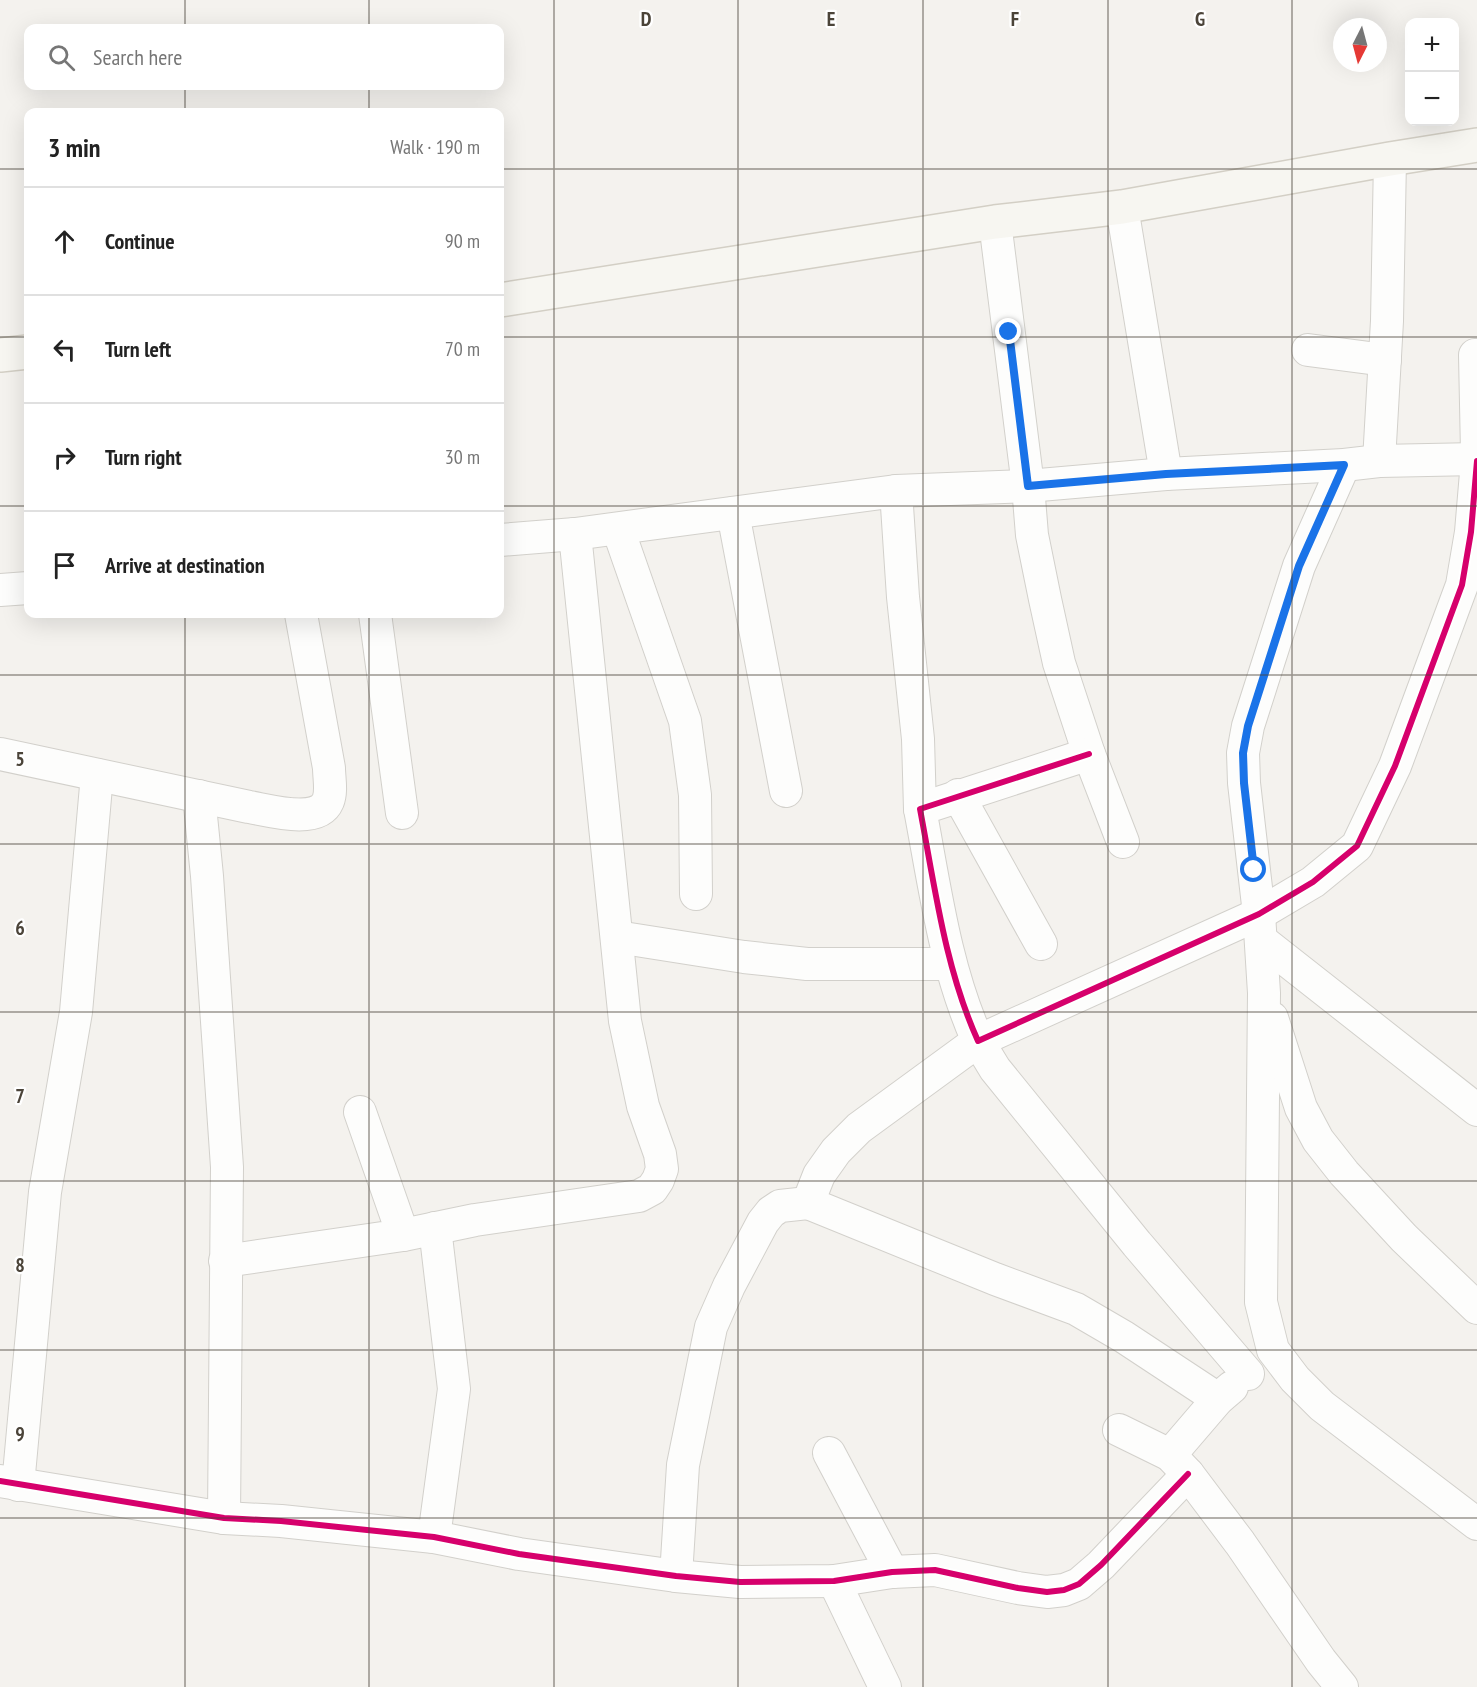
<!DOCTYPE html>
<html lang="en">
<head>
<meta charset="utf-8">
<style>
  :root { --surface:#fff; --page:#f6f6f6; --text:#222; --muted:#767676; --line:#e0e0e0 }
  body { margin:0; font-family:"PT Sans Narrow",sans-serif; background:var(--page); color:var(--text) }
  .controls { position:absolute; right:18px; top:18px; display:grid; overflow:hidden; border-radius:12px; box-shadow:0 6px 24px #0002 }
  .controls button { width:54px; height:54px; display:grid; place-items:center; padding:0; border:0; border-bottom:2px solid var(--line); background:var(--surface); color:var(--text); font:30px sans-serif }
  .compass { position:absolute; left:1333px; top:18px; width:54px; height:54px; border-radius:50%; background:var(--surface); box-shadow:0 6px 24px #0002; rotate:186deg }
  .stop { position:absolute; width:18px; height:18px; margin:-14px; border:4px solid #1a73e8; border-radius:50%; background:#fff }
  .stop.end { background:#1a73e8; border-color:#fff; box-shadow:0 2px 6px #0008 }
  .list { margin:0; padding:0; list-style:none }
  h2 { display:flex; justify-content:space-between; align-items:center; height:78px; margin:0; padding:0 24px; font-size:26px }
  h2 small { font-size:20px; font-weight:400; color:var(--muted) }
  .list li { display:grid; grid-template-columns:39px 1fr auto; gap:18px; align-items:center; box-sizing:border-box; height:108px; padding:0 24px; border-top:2px solid var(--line) }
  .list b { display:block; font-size:22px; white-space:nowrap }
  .list em { font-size:20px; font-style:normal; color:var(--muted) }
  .icon { flex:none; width:33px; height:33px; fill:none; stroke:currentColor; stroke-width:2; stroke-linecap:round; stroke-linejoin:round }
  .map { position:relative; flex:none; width:1477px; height:1687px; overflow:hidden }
  .search { position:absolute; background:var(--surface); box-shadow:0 6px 24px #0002; left:24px; top:24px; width:480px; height:66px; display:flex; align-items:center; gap:15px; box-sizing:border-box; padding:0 21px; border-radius:12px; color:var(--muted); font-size:22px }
  .panel { position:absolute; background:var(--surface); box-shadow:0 6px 24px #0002; left:24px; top:108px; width:480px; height:510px; border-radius:12px }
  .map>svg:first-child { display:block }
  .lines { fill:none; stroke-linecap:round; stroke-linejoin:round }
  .street-casing { stroke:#d2d0cb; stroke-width:34 }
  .secondary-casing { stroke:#d3cfc5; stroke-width:36 }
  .street { stroke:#fdfdfc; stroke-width:32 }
  .secondary { stroke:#f7f6f1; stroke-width:33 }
  .cycleway-casing { stroke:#fff; stroke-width:10 }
  .cycleway { stroke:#d6006c; stroke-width:6 }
  .route { stroke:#1a73e8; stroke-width:8 }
  .grid { fill:none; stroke:#4b4439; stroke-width:1.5; stroke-opacity:0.55 }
  .grid-label { font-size:20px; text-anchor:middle; font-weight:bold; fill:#4b4439; stroke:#fff; stroke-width:4.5; stroke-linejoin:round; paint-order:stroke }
</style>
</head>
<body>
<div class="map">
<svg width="1477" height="1687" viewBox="0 0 1477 1687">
  <rect width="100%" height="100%" fill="#f4f2ee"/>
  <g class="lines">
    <g class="street-casing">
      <g id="street">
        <polyline points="1122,207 1166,474"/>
        <polyline points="995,222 1028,486 1032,535 1045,599 1059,663 1089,754 1123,842"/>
        <polyline points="1308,350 1385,360"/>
        <polyline points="1475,355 1477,453"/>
        <polyline points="1379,461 1387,321 1390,159"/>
        <polyline points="1344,465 1299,566 1248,726 1243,753 1244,783 1259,914 1264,993 1261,1302 1273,1350 1295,1379 1322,1406 1477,1524"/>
        <polyline points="896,491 903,597 918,739 920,809"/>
        <polyline points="733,513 786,791"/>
        <polyline points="618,529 685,721 695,795 696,894"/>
        <polyline points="500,540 575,534 896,491 1028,486 1166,474 1344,465 1379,461 1477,459"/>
        <polyline points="0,590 28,588"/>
        <polyline points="375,614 402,813"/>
        <path d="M 0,754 L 249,807 C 268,810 318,825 328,801 C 332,791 329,778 329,768 L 301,614"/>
        <path d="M 1089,754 L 920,809 C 935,888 945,968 978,1041 L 1259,914 L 1313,882 L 1357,846 L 1395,766 L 1462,585 L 1471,532 L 1477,461"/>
        <polyline points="958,795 1041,944"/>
        <polyline points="199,796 207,876 227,1167 224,1518"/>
        <polyline points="617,937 744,957 807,964 950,964"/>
        <polyline points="1261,940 1477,1110"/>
        <polyline points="1272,1018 1301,1108 1318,1140 1344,1173 1404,1238 1477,1308"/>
        <polyline points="403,1235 475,1220 639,1196 652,1189 658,1180 662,1169 660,1154 643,1106 625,1021 575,534"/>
        <polyline points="225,1261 403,1235 360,1112"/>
        <polyline points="1218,1399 1124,1337 1076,1309 995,1279 808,1203 819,1175 836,1151 859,1128 978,1041 995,1069 1137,1244 1248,1374"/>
        <polyline points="1119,1430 1170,1455 1188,1474 1240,1543 1321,1661 1342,1687"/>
        <polyline points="829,1453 892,1572"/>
        <polyline points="1170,1455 1218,1399 1232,1387"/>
        <polyline points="0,1481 224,1518 281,1521 434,1537 519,1554 676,1576 740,1582 834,1581 892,1572 935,1570 1018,1588 1047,1592 1064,1590 1079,1584 1101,1565 1188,1474"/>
        <polyline points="18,1485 45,1192 76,1012 97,775"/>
        <polyline points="434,1537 454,1389 435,1228"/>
        <polyline points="676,1576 683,1465 711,1327 729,1286 763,1222 771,1212 780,1206 808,1203"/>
        <polyline points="834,1581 885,1687"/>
      </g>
    </g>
    <g class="secondary-casing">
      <g id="secondary">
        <polyline points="500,300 995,222 1122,207 1390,159 1477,145"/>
        <polyline points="0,355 28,352"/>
      </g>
    </g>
    <use href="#street" class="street"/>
    <use href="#secondary" class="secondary"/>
    <g class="cycleway-casing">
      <g id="cycleway">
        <path d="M 1089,754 L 920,809 C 935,888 945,968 978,1041 L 1259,914 L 1313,882 L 1357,846 L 1395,766 L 1462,585 L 1471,532 L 1477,461"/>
        <polyline points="0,1481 224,1518 281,1521 434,1537 519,1554 676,1576 740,1582 834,1581 892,1572 935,1570 1018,1588 1047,1592 1064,1590 1079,1584 1101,1565 1188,1474"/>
      </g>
    </g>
    <use href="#cycleway" class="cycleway"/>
  </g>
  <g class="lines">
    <polyline class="route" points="1009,332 1028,486 1166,474 1344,465 1299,566 1248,726 1243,753 1244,783 1254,870"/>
  </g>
  <path class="grid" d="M 185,0 L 185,28M 369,0 L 369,28M 554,0 L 554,1687M 738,0 L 738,1687M 923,0 L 923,1687M 1108,0 L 1108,1687M 1292,0 L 1292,1687M 185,86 L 185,112M 369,86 L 369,112M 0,169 L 28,169M 500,169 L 1477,169M 0,337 L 28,337M 500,337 L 1477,337M 0,506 L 28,506M 500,506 L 1477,506M 185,614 L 185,1687M 369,614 L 369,1687M 0,675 L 1477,675M 0,844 L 1477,844M 0,1012 L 1477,1012M 0,1181 L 1477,1181M 0,1350 L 1477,1350M 0,1518 L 1477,1518"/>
  <g class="grid-label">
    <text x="646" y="26">D</text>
    <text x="831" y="26">E</text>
    <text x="1015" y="26">F</text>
    <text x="1200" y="26">G</text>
    <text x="20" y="766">5</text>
    <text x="20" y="935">6</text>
    <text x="20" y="1103">7</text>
    <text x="20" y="1272">8</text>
    <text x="20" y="1441">9</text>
  </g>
</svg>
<div class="controls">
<button>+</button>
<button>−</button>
</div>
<svg class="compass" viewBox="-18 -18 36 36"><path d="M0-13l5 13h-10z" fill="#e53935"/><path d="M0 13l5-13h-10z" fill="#767676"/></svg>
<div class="stop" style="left:1254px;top:870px"></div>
<div class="stop end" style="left:1009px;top:332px"></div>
<div class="search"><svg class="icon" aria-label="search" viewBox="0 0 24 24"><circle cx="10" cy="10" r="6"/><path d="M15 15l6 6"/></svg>Search here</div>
<section class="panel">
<h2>3 min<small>Walk · 190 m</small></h2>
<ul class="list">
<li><svg class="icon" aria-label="ahead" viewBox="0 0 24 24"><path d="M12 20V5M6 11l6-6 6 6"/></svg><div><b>Continue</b></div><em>90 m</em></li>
<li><svg class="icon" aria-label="left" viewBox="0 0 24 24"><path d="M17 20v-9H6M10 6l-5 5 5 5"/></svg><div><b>Turn left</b></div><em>70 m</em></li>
<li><svg class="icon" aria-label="right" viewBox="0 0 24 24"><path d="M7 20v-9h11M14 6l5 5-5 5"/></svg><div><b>Turn right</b></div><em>30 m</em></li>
<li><svg class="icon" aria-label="arrive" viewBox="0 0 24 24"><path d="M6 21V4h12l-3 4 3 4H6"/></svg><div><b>Arrive at destination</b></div></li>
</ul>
</section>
</div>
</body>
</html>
